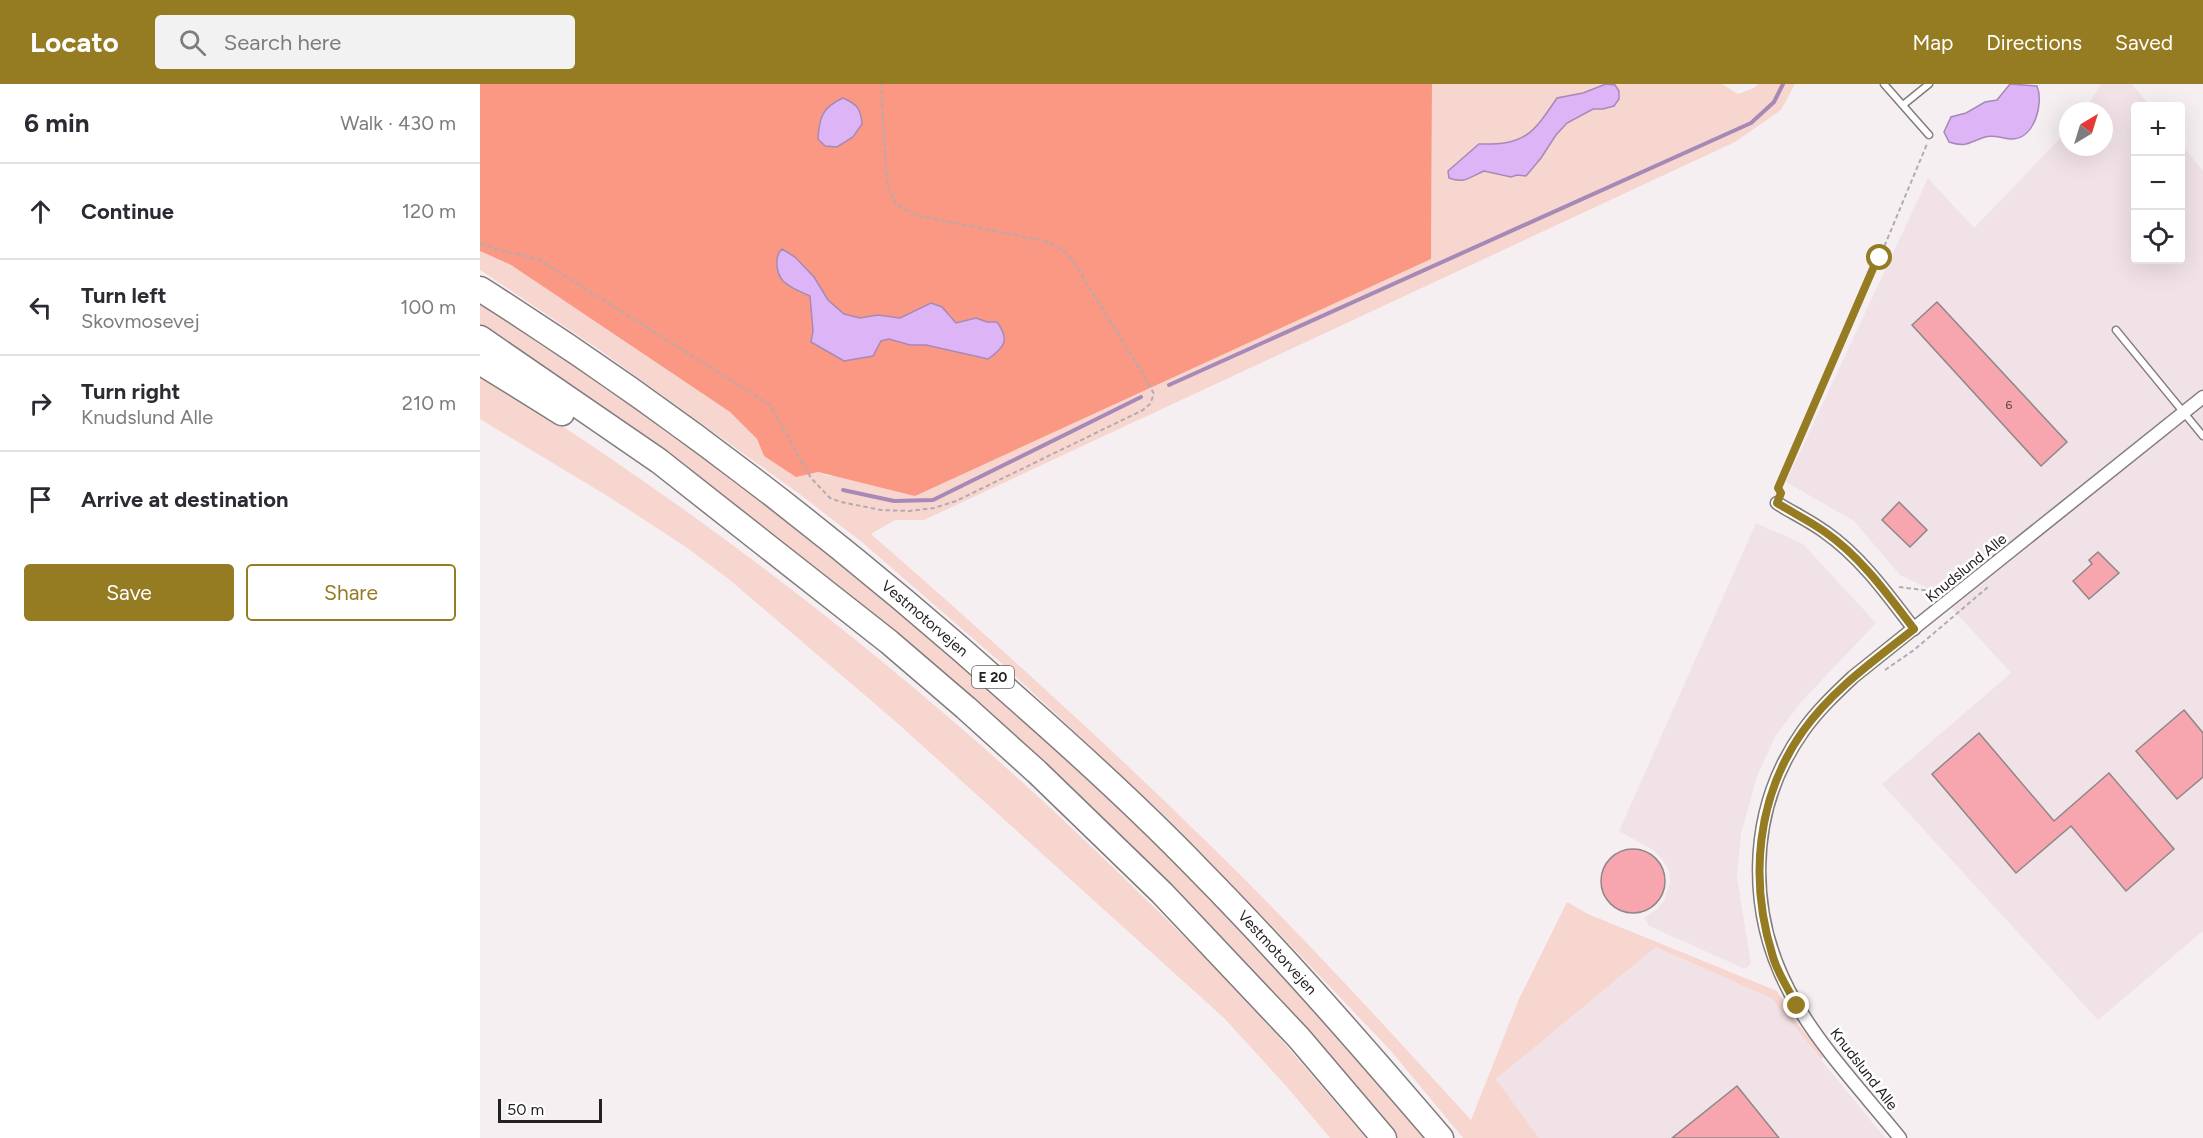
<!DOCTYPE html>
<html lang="en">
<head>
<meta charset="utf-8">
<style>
  :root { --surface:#fff; --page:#f2f2f3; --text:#2b2b33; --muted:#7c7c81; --line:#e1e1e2; --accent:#957b22 }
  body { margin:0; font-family:Figtree,sans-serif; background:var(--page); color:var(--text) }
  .controls { position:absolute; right:18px; top:18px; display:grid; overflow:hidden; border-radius:6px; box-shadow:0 6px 24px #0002 }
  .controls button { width:54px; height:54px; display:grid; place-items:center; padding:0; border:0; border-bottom:2px solid var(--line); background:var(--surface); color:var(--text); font:30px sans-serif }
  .compass { position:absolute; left:1579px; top:18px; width:54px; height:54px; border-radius:50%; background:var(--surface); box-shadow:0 6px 24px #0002; rotate:38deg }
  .scale { position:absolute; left:18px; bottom:15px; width:104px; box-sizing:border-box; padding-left:6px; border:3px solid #242122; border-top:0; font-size:16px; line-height:21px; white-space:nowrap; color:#242122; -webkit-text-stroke:4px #fff; paint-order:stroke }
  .stop { position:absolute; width:18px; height:18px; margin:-14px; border:4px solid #957b22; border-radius:50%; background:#fff }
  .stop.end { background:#957b22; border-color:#fff; box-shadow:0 2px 6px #0008 }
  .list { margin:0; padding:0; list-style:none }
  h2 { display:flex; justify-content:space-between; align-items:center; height:78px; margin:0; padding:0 24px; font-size:26px }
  h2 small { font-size:20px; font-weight:400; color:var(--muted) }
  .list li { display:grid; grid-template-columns:39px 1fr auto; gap:18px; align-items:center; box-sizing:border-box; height:96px; padding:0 24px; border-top:2px solid var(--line) }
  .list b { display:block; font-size:22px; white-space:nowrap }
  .list p { margin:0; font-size:20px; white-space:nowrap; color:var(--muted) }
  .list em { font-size:20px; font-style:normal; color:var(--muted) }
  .actions { display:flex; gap:12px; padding:18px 24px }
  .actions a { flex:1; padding:14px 0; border:2px solid var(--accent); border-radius:6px; text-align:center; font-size:21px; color:var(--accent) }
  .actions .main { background:var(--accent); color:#fff }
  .icon { flex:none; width:33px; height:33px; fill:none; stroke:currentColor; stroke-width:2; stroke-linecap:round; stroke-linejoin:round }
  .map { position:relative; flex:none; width:1723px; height:1054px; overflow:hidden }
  header { display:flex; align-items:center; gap:36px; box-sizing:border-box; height:84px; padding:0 30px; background:var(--accent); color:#fff }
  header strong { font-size:28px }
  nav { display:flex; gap:33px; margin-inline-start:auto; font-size:21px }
  .search { width:420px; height:54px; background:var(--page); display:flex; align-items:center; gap:15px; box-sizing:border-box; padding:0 21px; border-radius:6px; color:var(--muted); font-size:22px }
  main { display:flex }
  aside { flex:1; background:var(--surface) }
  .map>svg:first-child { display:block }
  .built { fill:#f1e2e8 }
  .green { fill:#f7d6cf }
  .forest { fill:#fb9884 }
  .water { fill:#ddb5f6; stroke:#a689b6; stroke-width:1.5 }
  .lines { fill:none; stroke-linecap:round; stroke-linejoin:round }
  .stream { stroke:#a689b6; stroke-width:4 }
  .building { fill:#f7a5ae; stroke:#8e8787; stroke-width:1.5 }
  .service-casing { stroke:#817b7d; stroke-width:9 }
  .minor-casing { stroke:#817b7d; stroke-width:15 }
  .motorway-casing { stroke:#817b7d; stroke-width:27 }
  .path { stroke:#b2acae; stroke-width:2; stroke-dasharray:4.5 3; stroke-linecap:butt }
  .service { stroke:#fff; stroke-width:6 }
  .minor { stroke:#fff; stroke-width:12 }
  .motorway { stroke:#fff; stroke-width:24 }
  .route { stroke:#957b22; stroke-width:8 }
  .labels { text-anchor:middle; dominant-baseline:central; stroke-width:5; stroke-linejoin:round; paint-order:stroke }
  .number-label { font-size:12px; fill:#594245 }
  .shield { fill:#fff; stroke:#666464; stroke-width:1.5 }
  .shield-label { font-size:14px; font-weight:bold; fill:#242122 }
  .street-label { font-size:15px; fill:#242122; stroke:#fff }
</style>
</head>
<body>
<header>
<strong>Locato</strong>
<div class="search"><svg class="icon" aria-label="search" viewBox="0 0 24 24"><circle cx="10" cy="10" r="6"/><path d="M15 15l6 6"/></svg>Search here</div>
<nav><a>Map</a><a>Directions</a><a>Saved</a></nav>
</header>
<main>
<aside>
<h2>6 min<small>Walk · 430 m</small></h2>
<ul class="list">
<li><svg class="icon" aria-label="ahead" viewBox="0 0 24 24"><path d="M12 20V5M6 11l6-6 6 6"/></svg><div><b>Continue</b></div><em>120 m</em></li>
<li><svg class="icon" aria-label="left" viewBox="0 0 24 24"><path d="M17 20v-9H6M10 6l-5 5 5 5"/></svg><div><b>Turn left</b><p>Skovmosevej</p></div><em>100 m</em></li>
<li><svg class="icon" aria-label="right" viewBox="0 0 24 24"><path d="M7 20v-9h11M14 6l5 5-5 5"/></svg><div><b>Turn right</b><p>Knudslund Alle</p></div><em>210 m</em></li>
<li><svg class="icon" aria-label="arrive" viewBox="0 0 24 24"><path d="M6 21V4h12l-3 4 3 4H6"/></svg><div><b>Arrive at destination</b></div></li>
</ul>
<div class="actions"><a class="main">Save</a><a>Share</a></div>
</aside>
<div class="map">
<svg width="1723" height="1054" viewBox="0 0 1723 1054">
  <rect width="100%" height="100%" fill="#f6eff2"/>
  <g class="built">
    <polygon points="1621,0 1652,0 1670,22 1656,22 1656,176 1700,176 1701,60 1723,87 1723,847 1618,936 1402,700 1531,589 1458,509 1420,491 1374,437 1306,398 1448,94 1494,144 1588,46 1588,63 1624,63 1624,27 1604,27"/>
    <polygon points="1276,439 1323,460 1396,539 1322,617 1296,651 1277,692 1261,750 1257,793 1271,880 1265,885 1169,842 1164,834 1177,825 1184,817 1190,798 1189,786 1181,774 1173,766 1139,747"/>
    <polygon points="1176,863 1291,914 1405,1054 1059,1054 1016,995"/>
  </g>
  <g class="green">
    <path d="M 952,0 L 1242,0 L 1258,10 L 1274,4 L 1278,0 L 1315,0 L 1301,26 L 1255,58 L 444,436 L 415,436 L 391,450 C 508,552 622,655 732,763 C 822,851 907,944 991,1036 L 1039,915 L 1087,818 L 1108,830 L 1297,907 L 1316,938 L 1345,972 L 1341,975 L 1291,914 L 1176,863 L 1016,995 L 1059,1054 L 983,1054 L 911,967 L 795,845 L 685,732 L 520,578 L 383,459 L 318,409 L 118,265 L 0,186 L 0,167 L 31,181 L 250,328 L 277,355 L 284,372 L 350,392 L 951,175 Z"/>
    <polygon points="0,214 257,394 465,560 717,796 831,919 948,1054 917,1054 881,1012 564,683 0,243"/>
    <path d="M 0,289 C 233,435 448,602 645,795 C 687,836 730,877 770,920 C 809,964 847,1009 886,1054 L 850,1054 L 807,1003 L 744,934 L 415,637 L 251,497 L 206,463 L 129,413 L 0,335 Z"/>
  </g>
  <polygon class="forest" points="0,0 952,0 951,175 435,412 338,388 316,393 284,372 277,355 250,328 31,181 0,167"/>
  <g class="water">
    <path d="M 1126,0 L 1135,1 L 1139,7 L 1139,15 L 1134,22 L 1123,25 L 1113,25 L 1087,39 L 1076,51 L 1061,74 L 1046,92 L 1037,91 L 1031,93 L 1004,87 C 990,93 985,100 969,94 L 968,87 L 999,60 C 1045,61 1052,51 1077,14 L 1103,9 Z"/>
    <path d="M 1530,0 L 1557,2 C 1564,18 1555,54 1533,55 C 1523,55 1514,50 1505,53 C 1489,58 1487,64 1469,58 L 1464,48 L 1471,33 L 1486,29 L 1505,18 L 1517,16 Z"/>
    <path d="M 363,14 C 377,20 381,25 382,40 L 373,53 L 357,63 L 345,62 L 338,55 C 339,33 343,23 363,14 Z"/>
    <path d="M 302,165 L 315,173 L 334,193 L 348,216 L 364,230 L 380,234 L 398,231 L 420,234 L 451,219 L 462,223 L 476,239 L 496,234 L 507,238 L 517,238 C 530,256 525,263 508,275 L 446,261 L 430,261 L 409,255 L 401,257 L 393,272 L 364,277 L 331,258 L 333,247 L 330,212 C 321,208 310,204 303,197 C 296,189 294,172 302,165 Z"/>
  </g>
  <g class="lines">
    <g class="stream">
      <polyline points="689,301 1271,39 1294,18 1303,0"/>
      <polyline points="363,406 414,417 453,416 661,313"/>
    </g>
  </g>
  <g class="building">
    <polygon points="1457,218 1587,358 1561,382 1432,241"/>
    <polygon points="1419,418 1447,446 1430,463 1402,436"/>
    <polygon points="1618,468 1639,489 1609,515 1593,497 1612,480 1609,476"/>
    <polygon points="1704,626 1723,649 1723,693 1697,715 1656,667"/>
    <polygon points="1499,649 1574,737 1629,689 1694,765 1646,807 1591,742 1536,789 1452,690"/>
    <circle cx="1153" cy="797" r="32"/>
    <polygon points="1257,1002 1299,1054 1192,1054"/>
  </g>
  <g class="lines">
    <g class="service-casing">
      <g id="service">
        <polyline points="1404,0 1449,51"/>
        <polyline points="1423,21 1449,0"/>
        <polyline points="1636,246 1723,352"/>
      </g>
    </g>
    <g class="minor-casing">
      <g id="minor">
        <path d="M 1297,419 C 1313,429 1330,437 1345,448 C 1381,473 1408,511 1434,545"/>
        <path d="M 1420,1054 C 1387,1013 1343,966 1317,921 C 1266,836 1265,729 1323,647 C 1337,627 1355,610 1373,593 L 1723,313"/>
      </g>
    </g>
    <g class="motorway-casing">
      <g id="motorway">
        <path id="s1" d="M 0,205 C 193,327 374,468 544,621 C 604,674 663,728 718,785 C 803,871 882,962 961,1054"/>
        <polyline points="0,254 179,377 409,558 486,624 557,688 682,809 819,954 904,1054"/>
        <polyline points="0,278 82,329"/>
      </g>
    </g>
    <g class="path">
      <path d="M 0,159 C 20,169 43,169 63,178 L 290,321 L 331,394 L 350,414 L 361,418 L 401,426 L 429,427 L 454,424 L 476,417 L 663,326 L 670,320 L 674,310 L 668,299 L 592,175 L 581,165 L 565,157 L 435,131 L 417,121 L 407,102 L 401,0"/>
      <polyline points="1300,408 1298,404 1395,180 1403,172 1404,163 1447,60"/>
      <polyline points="1419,503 1459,508"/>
      <polyline points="1405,586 1434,566 1508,503"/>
    </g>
    <use href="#service" class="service"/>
    <use href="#minor" class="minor"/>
    <use href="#motorway" class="motorway"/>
  </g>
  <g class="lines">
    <path class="route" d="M 1317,922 C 1309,906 1298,890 1293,873 C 1269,797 1276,713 1323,647 C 1353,605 1395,576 1434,545 C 1408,511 1381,473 1345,448 C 1330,437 1313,429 1297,419 L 1301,409 L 1298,404 L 1395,180 L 1400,174"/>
  </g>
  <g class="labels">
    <g class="number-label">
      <text x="1529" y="321">6</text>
    </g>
    <rect class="shield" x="492" y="582" width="42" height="22" rx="4.5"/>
    <g class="shield-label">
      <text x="513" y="593">E 20</text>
    </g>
    <g class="street-label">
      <text transform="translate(1486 484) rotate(-39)">Knudslund Alle</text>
      <text stroke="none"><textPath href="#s1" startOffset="554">Vestmotorvejen</textPath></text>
      <text stroke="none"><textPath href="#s1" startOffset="1040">Vestmotorvejen</textPath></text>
      <text transform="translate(1384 985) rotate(52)">Knudslund Alle</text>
    </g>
  </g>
</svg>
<div class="controls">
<button>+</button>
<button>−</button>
<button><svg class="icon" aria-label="locate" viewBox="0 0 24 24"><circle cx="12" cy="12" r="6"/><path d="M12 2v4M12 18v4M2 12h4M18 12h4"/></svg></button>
</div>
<svg class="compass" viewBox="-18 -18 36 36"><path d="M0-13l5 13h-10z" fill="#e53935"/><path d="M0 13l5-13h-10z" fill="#7c7c81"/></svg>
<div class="scale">50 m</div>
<div class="stop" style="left:1400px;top:174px"></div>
<div class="stop end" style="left:1317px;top:922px"></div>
</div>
</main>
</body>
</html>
